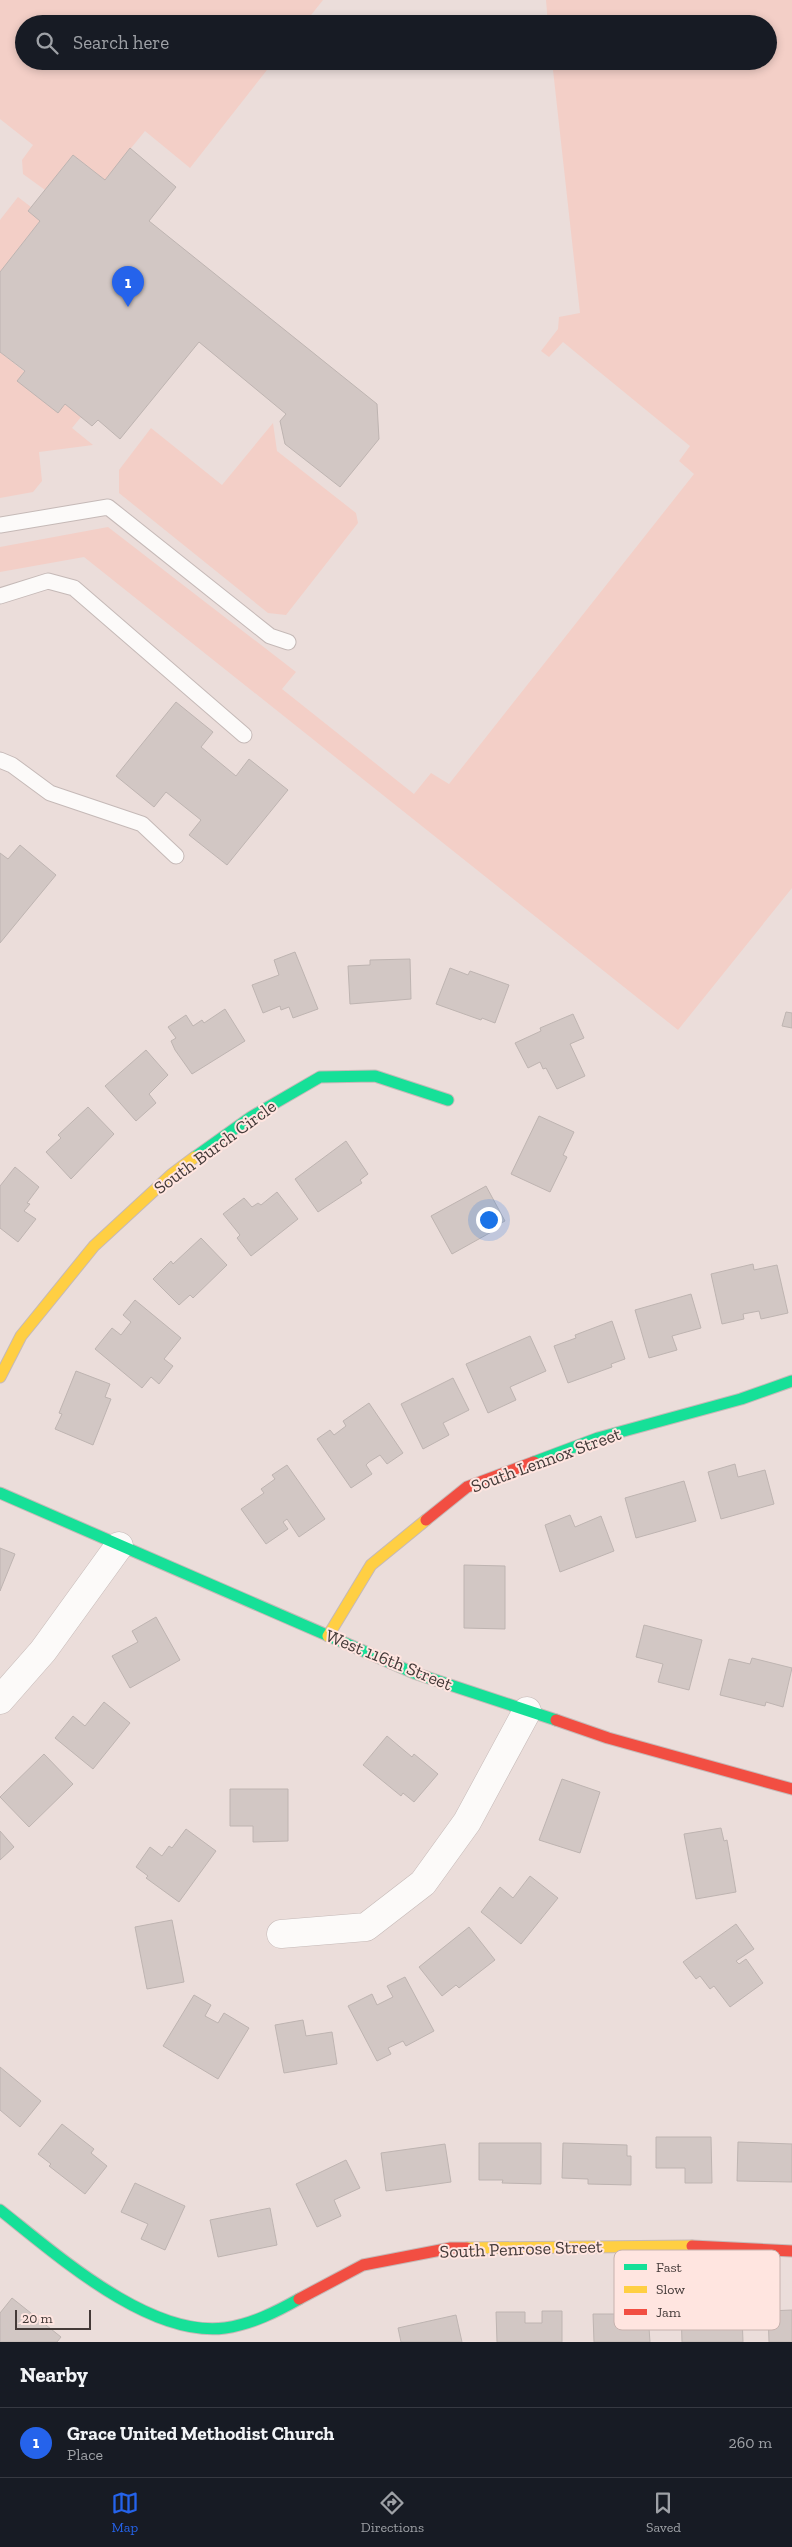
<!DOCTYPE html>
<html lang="en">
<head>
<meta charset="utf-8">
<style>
  :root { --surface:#171b24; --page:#20242c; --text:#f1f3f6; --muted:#9ea1a6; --line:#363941; --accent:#2563eb }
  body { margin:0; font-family:"Zilla Slab",serif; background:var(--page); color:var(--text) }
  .scale { position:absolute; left:15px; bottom:12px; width:76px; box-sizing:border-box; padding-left:5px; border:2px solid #443a38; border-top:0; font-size:14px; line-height:18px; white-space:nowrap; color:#443a38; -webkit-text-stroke:4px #ffe5e0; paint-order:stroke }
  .you { position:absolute; left:488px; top:1219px; width:18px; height:18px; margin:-12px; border:4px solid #fff; border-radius:50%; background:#1a73e8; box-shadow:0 0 0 8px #1a73e833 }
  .badge { display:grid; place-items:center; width:32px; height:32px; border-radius:50%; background:var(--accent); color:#fff; font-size:16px; font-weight:700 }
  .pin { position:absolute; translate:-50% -41px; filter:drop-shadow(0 1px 2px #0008) }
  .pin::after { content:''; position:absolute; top:26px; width:18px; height:15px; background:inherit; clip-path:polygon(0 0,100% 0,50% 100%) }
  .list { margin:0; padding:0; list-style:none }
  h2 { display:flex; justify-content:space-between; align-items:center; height:65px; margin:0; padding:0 20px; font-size:21px }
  h2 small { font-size:16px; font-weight:400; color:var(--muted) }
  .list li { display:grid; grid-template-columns:32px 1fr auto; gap:15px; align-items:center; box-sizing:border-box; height:70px; padding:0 20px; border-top:1px solid var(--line) }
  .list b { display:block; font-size:19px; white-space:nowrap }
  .list p { margin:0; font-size:16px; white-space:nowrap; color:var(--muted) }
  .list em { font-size:16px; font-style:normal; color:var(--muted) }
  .icon { flex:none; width:28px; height:28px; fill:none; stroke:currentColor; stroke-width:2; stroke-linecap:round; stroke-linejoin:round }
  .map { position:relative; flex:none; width:792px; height:2342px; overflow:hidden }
  .search { position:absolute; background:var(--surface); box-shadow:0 2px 8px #0003; left:15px; right:15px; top:15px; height:55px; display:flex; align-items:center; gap:12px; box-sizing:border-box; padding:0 18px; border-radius:28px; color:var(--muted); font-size:19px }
  .sheet { height:135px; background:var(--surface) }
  nav { display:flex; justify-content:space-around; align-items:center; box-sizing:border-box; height:70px; border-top:1px solid var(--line); background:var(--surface); font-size:14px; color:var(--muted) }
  nav a { display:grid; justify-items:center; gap:2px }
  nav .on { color:var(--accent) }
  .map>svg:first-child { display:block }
  .green { fill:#f3cfc7 }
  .building { fill:#d2c7c4; stroke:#beb4b1 }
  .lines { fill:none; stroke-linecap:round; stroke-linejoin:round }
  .lane-casing { stroke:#c5b9b7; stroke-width:17 }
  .street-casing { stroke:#c5b9b7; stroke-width:29 }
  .fast-casing { stroke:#c5b9b7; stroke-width:13 }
  .slow-casing { stroke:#c5b9b7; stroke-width:13 }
  .jam-casing { stroke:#c5b9b7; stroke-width:13 }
  .lane { stroke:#fcfaf9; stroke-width:15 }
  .street { stroke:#fcfaf9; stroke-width:28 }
  .fast { stroke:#16e098; stroke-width:11 }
  .slow { stroke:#ffcf43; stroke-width:11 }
  .jam { stroke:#f24e42; stroke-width:11 }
  .labels { text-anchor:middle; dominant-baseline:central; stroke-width:4; stroke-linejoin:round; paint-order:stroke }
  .street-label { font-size:18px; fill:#443a38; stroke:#ffe5e0 }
  .key { fill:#ffe5e0; stroke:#c7b2ae; stroke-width:1 }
  .key-label { font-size:14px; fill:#443a38 }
</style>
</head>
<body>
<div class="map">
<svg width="792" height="2342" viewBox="0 0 792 2342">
  <rect width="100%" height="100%" fill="#ebddda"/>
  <g class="green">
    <polygon points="0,0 323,0 304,24 24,24 24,61 274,61 190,168 145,131 105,180 73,155 45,190 23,174 22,160 33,145 0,119"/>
    <polygon points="546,0 792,0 792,888 678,1030 84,557 0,572 0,547 108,527 296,672 282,689 414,794 431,773 449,784 694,474 679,461 690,446 563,342 549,357 541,351 558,329 559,317 580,313 552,61 768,61 768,24 548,24"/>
    <polygon points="18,197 31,207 28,211 40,221 0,272 0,220"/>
    <polygon points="0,352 81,417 72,428 93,445 39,452 42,481 33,492 0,498"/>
    <polygon points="273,423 277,451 356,513 358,523 286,615 268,613 119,493 119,470 151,428 222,485"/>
  </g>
  <g class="building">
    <polygon points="130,148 176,187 149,221 377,404 379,439 340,487 285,444 280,421 286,414 199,342 120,439 98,420 92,426 65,404 58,413 17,381 25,371 0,352 0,272 40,221 28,211 73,155 105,180"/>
    <polygon points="176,702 213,732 201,747 236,776 249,759 288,790 227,865 189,835 201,820 166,792 154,807 116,776"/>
    <polygon points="20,845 56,875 0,943 0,853 8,859"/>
    <polygon points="295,952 318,1009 293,1018 289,1007 281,1010 280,1006 263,1013 252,985 279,975 274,960"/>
    <polygon points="410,959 411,999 350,1004 348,966 370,965 370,960"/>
    <polygon points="450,968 468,975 470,971 509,985 495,1023 482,1018 481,1020 436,1004"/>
    <polygon points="225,1009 245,1041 192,1074 175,1050 171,1041 176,1038 168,1027 186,1015 193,1026 202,1020 204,1023"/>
    <polygon points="786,1012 792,1013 792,1028 782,1026"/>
    <polygon points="573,1014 584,1038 570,1044 585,1076 557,1089 546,1068 543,1069 540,1062 528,1068 515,1043 541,1031 540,1028"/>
    <polygon points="146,1050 168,1075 149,1094 156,1103 136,1121 105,1086"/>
    <polygon points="88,1107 114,1134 71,1179 46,1152 61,1138 58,1135"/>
    <polygon points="539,1116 574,1132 563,1155 567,1157 550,1192 511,1174"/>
    <polygon points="346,1141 368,1174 360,1180 362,1183 318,1212 295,1179"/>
    <polygon points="15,1167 39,1187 27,1203 30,1204 24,1211 36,1219 18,1242 0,1228 0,1186"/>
    <polygon points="486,1186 505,1221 494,1227 495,1230 452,1254 431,1216"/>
    <polygon points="277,1192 298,1219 251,1256 237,1238 240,1235 223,1214 244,1198 252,1207 258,1203 261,1205"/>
    <polygon points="201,1238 227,1265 193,1298 190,1295 179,1305 153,1279 171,1261 173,1264"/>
    <polygon points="753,1264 754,1270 777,1265 788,1313 761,1319 759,1311 743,1314 744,1319 722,1324 711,1274"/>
    <polygon points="691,1294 701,1328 672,1336 677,1350 649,1358 635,1310"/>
    <polygon points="135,1300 181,1338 164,1359 173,1366 159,1384 151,1377 142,1388 95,1349 112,1328 121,1335 131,1322 123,1315"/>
    <polygon points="612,1321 625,1359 611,1364 612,1367 568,1383 554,1346 576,1338 575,1335"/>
    <polygon points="530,1336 546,1371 510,1387 516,1400 488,1413 466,1364"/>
    <polygon points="76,1371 110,1384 105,1397 111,1399 93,1445 55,1429 62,1414 59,1413"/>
    <polygon points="453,1378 469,1410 443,1423 449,1435 423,1449 401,1404"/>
    <polygon points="369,1403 403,1453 387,1464 380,1455 369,1462 366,1465 372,1474 351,1488 317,1439 330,1430 334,1435 346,1426 343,1421"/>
    <polygon points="735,1464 738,1477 765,1470 774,1504 721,1519 708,1472"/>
    <polygon points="287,1465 325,1519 299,1537 287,1519 283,1522 288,1529 266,1544 241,1509 264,1493 261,1489 275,1479 272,1475"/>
    <polygon points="684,1481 696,1521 636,1538 625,1498"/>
    <polygon points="570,1515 575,1527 601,1516 614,1551 560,1572 545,1525"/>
    <polygon points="0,1548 15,1554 0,1591"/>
    <polygon points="464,1565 505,1566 505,1629 464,1628"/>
    <polygon points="156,1617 180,1660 130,1688 112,1656 138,1642 132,1631"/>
    <polygon points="644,1625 702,1640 689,1690 658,1682 663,1664 636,1657"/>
    <polygon points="752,1658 792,1668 783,1707 766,1702 765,1706 720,1695 729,1659 750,1664"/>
    <polygon points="104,1702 130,1723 93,1769 55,1738 73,1716 85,1726"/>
    <polygon points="387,1736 412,1757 414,1754 438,1774 414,1802 403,1793 401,1796 363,1765"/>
    <polygon points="44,1754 73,1784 29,1827 0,1797"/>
    <polygon points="562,1779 600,1792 580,1853 539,1840"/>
    <polygon points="230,1789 288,1789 288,1841 253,1842 253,1826 230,1826"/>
    <polygon points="721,1828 724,1841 727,1840 736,1892 696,1899 684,1834"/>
    <polygon points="186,1829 216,1851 179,1902 146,1878 148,1876 136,1867 150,1847 162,1856 169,1846 172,1848"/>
    <polygon points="0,1831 14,1847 0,1860"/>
    <polygon points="530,1876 558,1898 521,1944 481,1912 500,1887 513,1898"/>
    <polygon points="172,1920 184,1982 147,1989 135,1927"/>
    <polygon points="736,1924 754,1949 736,1961 739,1964 746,1959 763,1983 730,2007 714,1986 710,1989 700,1976 696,1979 683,1962"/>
    <polygon points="469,1927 495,1960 459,1988 456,1985 442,1996 419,1967"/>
    <polygon points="405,1977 434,2031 406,2046 403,2041 388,2048 391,2054 377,2061 348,2006 372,1994 377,2005 393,1997 387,1986"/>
    <polygon points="194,1995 211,2005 205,2016 218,2023 224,2013 249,2028 218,2079 163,2046"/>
    <polygon points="303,2020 306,2036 332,2032 337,2064 284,2073 275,2025"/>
    <polygon points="0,2067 41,2101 20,2127 0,2110"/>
    <polygon points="62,2124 94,2149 91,2153 107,2166 85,2194 49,2166 51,2164 38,2154"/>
    <polygon points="656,2137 711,2137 712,2183 685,2183 685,2168 656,2168"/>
    <polygon points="738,2142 792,2144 792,2182 737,2181"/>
    <polygon points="479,2143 541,2143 541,2184 502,2183 503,2180 479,2180"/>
    <polygon points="563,2143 627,2145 627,2156 631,2156 631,2185 588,2184 588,2179 562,2178"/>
    <polygon points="445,2144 451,2182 386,2191 381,2153"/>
    <polygon points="346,2160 360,2188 334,2200 341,2216 317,2227 296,2184"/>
    <polygon points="135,2183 185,2206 165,2250 141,2239 148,2224 121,2212"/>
    <polygon points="270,2208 277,2245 218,2257 210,2220"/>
    <polygon points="12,2298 61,2337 57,2342 0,2342 0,2313"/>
    <polygon points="681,2310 710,2310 710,2315 742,2315 743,2342 682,2342"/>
    <polygon points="792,2310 792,2342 769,2342 768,2311"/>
    <polygon points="542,2311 562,2311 562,2342 497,2342 496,2312 525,2312 525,2323 542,2323"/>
    <polygon points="593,2314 621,2314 621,2328 649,2328 650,2342 594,2342"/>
    <polygon points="456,2315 462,2342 401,2342 398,2328"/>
  </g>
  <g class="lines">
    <g class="lane-casing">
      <g id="lane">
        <polyline points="0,525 108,507 270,636 288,642"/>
        <polyline points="0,596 48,581 74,588 244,735"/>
        <polyline points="0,760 12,765 50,793 142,824 176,856"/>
      </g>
    </g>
    <g class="street-casing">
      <g id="street">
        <polyline points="0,1700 43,1651 119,1546"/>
        <polyline points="281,1934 366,1927 423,1883 467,1822 527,1711"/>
      </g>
    </g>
    <g class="fast-casing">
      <g id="fast">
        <polyline points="195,1157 251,1117 320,1077 375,1076 448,1100"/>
        <polyline points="534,1462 598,1438 741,1399 792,1381"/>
        <polyline points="0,1493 414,1673 556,1720"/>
        <path d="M 0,2210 C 56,2254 149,2338 225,2328 C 252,2324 276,2312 299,2299"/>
      </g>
    </g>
    <g class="slow-casing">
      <g id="slow">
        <polyline points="0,1377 21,1336 94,1246 171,1175 195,1157"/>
        <polyline points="328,1636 371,1565 426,1520"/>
        <polyline points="467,2248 692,2246"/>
      </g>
    </g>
    <g class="jam-casing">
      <g id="jam">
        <polyline points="426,1520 467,1487 534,1462"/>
        <polyline points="556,1720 608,1738 792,1789"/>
        <polyline points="692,2246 792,2251"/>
        <polyline points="299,2299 363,2265 451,2248 467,2248"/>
      </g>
    </g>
    <use href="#lane" class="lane"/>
    <use href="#street" class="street"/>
    <use href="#fast" class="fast"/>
    <use href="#slow" class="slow"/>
    <use href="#jam" class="jam"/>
  </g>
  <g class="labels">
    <g class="street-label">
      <text transform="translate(215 1147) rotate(-36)">South Burch Circle</text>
      <text transform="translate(546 1460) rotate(-20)">South Lennox Street</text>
      <text transform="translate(389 1660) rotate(22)">West 116th Street</text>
      <text transform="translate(521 2249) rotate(-2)">South Penrose Street</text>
    </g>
  </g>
  <rect x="614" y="2250" width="166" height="80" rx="8" class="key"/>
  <rect x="624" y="2264" width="23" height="6" fill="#16e098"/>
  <rect x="624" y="2286" width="23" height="7" fill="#ffcf43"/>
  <rect x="624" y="2309" width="23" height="6" fill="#f24e42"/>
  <g class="key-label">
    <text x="656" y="2272">Fast</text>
    <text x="656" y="2294">Slow</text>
    <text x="656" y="2317">Jam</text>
  </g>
</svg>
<div class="scale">20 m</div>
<div class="you"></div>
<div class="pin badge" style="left:128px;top:307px">1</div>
<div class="search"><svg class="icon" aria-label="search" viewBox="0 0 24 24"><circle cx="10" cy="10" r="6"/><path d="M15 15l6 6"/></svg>Search here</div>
</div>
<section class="sheet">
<h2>Nearby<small></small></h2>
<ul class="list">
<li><span class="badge">1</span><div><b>Grace United Methodist Church</b><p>Place</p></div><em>260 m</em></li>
</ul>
</section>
<nav>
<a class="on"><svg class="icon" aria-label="map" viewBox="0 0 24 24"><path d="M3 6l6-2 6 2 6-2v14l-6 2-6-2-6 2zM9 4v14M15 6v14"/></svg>Map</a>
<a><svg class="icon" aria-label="directions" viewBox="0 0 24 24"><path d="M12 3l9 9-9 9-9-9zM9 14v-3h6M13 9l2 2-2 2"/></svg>Directions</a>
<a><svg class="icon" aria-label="saved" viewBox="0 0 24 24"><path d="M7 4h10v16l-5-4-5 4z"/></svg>Saved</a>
</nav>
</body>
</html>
